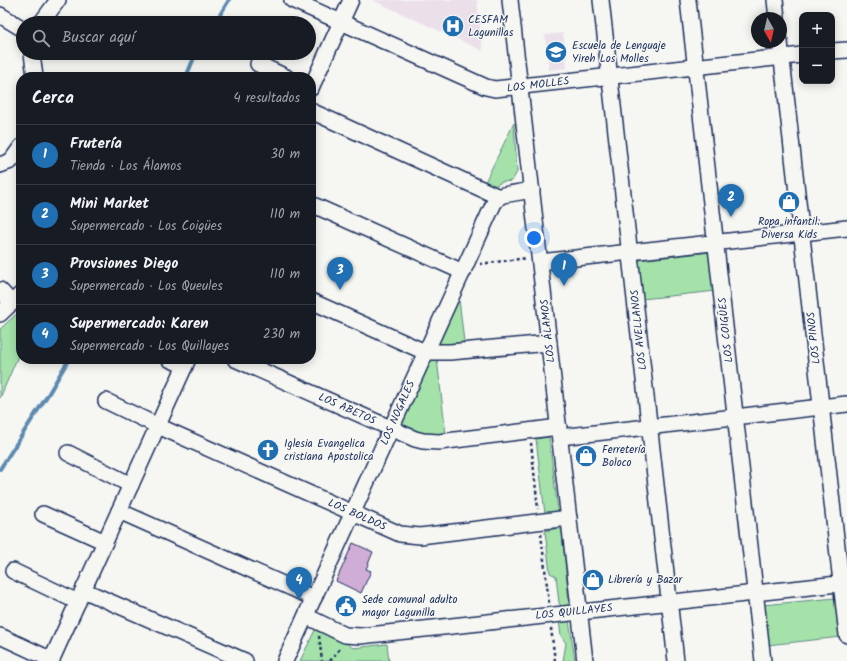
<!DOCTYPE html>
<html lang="es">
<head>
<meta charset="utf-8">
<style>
  :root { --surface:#171b24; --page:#242831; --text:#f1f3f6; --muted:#9ea1a6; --line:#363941; --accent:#1f6fb2 }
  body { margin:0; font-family:Kalam,sans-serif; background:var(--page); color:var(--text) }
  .controls { position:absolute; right:12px; top:12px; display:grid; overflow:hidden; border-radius:8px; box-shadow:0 2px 10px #0003 }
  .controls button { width:36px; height:36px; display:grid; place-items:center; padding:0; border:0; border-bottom:1px solid var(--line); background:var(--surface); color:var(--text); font:20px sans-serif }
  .compass { position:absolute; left:751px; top:12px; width:36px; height:36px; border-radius:50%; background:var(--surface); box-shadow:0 2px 10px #0003; rotate:172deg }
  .you { position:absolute; left:534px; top:238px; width:14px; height:14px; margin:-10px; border:3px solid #fff; border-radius:50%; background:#1a73e8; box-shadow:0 0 0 6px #1a73e833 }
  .badge { display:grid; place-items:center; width:26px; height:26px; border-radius:50%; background:var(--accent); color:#fff; font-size:13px; font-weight:700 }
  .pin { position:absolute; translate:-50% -33px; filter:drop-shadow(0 1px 2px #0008) }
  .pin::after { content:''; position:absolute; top:21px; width:14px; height:12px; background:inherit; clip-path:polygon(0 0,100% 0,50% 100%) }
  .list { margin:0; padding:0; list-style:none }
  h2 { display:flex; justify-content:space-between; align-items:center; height:52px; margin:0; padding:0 16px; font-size:17px }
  h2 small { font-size:13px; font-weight:400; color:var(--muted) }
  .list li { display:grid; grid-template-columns:26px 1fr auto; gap:12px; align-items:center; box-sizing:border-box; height:60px; padding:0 16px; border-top:1px solid var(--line) }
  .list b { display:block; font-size:15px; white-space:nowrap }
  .list p { margin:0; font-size:13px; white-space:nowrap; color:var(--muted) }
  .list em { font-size:13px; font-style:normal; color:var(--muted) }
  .icon { flex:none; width:22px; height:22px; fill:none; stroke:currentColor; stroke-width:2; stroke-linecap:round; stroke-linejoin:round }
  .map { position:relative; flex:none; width:847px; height:661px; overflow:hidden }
  .search { position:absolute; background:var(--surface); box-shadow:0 2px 10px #0003; left:16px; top:16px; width:300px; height:44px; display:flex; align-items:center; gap:10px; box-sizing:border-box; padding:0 14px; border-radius:22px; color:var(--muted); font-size:15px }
  .panel { position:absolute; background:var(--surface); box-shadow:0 2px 10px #0003; left:16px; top:72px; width:300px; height:292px; border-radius:16px }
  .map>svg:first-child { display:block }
  .built { fill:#ebe0ea }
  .green { fill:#a4e2aa; stroke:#608884 }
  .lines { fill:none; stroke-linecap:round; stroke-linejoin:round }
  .stream { stroke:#5b89b0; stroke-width:4 }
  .building { fill:#d0add7; stroke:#1b2f5e }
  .minor-casing { stroke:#1b2f5e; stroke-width:18 }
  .path { stroke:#1b2f5e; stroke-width:2.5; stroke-dasharray:3 3; stroke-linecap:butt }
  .minor { stroke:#f6f6f2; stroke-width:15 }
  .labels { text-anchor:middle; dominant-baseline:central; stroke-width:3; stroke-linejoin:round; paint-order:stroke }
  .poi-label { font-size:11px; fill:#1b2f5e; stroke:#f6f6f2; text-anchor:start }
  .street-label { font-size:11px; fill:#1b2f5e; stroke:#f6f6f2 }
</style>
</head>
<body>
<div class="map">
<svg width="847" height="661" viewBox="0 0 847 661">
  <rect width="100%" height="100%" fill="#f6f6f2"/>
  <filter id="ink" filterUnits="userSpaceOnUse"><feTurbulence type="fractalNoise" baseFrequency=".025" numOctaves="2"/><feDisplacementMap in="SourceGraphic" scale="8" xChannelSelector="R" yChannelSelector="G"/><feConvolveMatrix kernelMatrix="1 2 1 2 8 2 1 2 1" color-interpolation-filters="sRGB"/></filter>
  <g filter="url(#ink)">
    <g class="built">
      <polygon points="372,0 477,0 483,51"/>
      <polygon points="563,33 567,68 549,70 545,35"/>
    </g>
    <g class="green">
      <polygon points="514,123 517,172 512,181 502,182 494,186 485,182"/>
      <polygon points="712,252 716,291 642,299 638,260"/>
      <polygon points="459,299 464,342 437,345"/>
      <polygon points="21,310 21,349 0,398 0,329"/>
      <polygon points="430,359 437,359 446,435 431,437 399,428"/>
      <polygon points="549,437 558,512 545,514 536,439"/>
      <polygon points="559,528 562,531 569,602 568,606 561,606 559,603 556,576 550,573 545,531"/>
      <polygon points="835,598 841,637 767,645 763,605"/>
      <polygon points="559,620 569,620 575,661 563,661 566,643 561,636"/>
      <polygon points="315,630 345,642 353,648 387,644 389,661 300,661"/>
    </g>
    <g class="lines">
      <g class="stream">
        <polyline points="215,23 229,0"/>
        <polyline points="186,77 196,53"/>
        <polyline points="0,469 49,393 69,359"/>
      </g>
    </g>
    <polygon class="building" points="353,543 373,552 366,569 371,571 361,593 336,581"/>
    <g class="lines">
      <g class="minor-casing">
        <g id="minor">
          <polyline points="292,0 486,87 495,89 802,55"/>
          <polyline points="510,0 585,661"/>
          <polyline points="601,0 676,661"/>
          <polyline points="688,0 763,661"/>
          <polyline points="775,0 777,18"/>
          <polyline points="0,15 23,29"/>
          <polyline points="41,23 58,0"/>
          <polyline points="780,42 847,635"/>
          <polyline points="832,51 847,50"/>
          <polyline points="32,53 35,77"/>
          <polyline points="258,64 286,77"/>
          <polyline points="311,88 351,0"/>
          <polyline points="311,111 499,197"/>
          <polyline points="0,165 11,161 21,147"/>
          <polyline points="311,204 463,272"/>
          <polyline points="540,262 847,228"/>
          <polyline points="0,290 12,303"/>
          <polyline points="311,301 425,352 450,352 549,343"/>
          <polyline points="0,314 21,294"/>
          <polyline points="169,359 185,366"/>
          <polyline points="235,359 415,439 423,441 439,442 559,427"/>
          <polyline points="106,401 158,426 400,534 420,536 569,518"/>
          <polyline points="560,437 847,404"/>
          <polyline points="68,453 131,485"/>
          <polyline points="119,511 314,598"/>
          <polyline points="43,514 105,542"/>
          <polyline points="13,571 78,602"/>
          <polyline points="83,590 245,661"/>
          <polyline points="306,616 345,635 360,636 847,583"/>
          <polyline points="0,636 52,660"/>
          <polyline points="51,661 188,359"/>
          <polyline points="285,661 494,203 499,197 503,195 532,190"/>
        </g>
      </g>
      <g class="path">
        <polyline points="480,264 527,258"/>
        <polyline points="531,443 538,509"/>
        <polyline points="541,534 549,603"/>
        <polyline points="551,628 555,661"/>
        <polyline points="319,636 322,661"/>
        <polyline points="330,661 341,647"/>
      </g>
      <use href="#minor" class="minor"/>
    </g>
  </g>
  <defs>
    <g id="hospital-disc" transform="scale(1.15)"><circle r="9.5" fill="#1f6fb2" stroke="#f6f6f2"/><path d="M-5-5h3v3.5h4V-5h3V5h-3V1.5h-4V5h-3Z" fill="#fff"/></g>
    <g id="school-disc" transform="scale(1.15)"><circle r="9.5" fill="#1f6fb2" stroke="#f6f6f2"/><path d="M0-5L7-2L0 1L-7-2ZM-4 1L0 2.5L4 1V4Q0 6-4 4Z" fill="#fff"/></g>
    <g id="shop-disc" transform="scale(1.15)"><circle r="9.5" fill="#1f6fb2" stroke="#f6f6f2"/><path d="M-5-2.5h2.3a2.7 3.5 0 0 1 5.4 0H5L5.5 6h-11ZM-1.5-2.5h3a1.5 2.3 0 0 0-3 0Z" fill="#fff"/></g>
    <g id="church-disc" transform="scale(1.15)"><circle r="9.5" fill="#1f6fb2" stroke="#f6f6f2"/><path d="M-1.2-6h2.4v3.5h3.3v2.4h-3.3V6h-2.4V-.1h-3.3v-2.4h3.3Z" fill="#fff"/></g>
    <g id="civic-disc" transform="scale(1.15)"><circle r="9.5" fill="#1f6fb2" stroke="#f6f6f2"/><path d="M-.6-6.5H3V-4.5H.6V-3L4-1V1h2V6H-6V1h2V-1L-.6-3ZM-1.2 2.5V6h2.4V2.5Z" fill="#fff"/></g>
  </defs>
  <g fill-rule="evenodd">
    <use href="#hospital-disc" x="453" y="26"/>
    <use href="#school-disc" x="556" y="52"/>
    <use href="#shop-disc" x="789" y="202"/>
    <use href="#church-disc" x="268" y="450"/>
    <use href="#shop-disc" x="586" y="456"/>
    <use href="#shop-disc" x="593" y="580"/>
    <use href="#civic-disc" x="346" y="606"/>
  </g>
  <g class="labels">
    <g class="poi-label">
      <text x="468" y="20">CESFAM<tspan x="468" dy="13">Lagunillas</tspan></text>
      <text x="572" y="46">Escuela de Lenguaje<tspan x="572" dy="13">Yireh Los Molles</tspan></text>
      <text x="789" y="222" text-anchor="middle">Ropa infantil:<tspan x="789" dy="13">Diversa Kids</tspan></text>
      <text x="284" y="444">Iglesia Evangelica<tspan x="284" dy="13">cristiana Apostolica</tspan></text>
      <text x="602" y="450">Ferretería<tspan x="602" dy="13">Boloco</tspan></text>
      <text x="608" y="580">Librería y Bazar</text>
      <text x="362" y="600">Sede comunal adulto<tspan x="362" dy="13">mayor Lagunilla</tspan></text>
    </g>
    <g class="street-label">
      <text transform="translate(538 85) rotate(-7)">LOS MOLLES</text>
      <text transform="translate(639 330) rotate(-96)">LOS AVELLANOS</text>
      <text transform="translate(726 330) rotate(-96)">LOS COIGÜES</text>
      <text transform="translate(548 331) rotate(-96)">LOS ÁLAMOS</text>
      <text transform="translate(814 338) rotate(-96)">LOS PINOS</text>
      <text transform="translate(347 409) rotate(24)">LOS ABETOS</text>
      <text transform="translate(398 413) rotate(-66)">LOS NOGALES</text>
      <text transform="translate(357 515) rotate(24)">LOS BOLDOS</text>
      <text transform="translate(574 612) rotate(-6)">LOS QUILLAYES</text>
    </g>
  </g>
</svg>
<div class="controls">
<button>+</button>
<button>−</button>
</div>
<svg class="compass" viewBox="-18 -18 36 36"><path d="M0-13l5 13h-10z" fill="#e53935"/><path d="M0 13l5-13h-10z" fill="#9ea1a6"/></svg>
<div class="you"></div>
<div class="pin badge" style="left:564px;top:286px">1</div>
<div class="pin badge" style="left:731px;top:217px">2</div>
<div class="pin badge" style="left:340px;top:290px">3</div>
<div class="pin badge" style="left:299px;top:600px">4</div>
<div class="search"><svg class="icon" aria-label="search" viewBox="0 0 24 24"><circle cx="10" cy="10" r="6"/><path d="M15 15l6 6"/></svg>Buscar aquí</div>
<section class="panel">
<h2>Cerca<small>4 resultados</small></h2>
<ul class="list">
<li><span class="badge">1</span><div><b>Frutería</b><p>Tienda · Los Álamos</p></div><em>30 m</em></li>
<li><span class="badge">2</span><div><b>Mini Market</b><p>Supermercado · Los Coigües</p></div><em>110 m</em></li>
<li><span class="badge">3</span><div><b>Provsiones Diego</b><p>Supermercado · Los Queules</p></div><em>110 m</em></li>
<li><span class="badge">4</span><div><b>Supermercado: Karen</b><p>Supermercado · Los Quillayes</p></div><em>230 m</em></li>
</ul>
</section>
</div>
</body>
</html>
